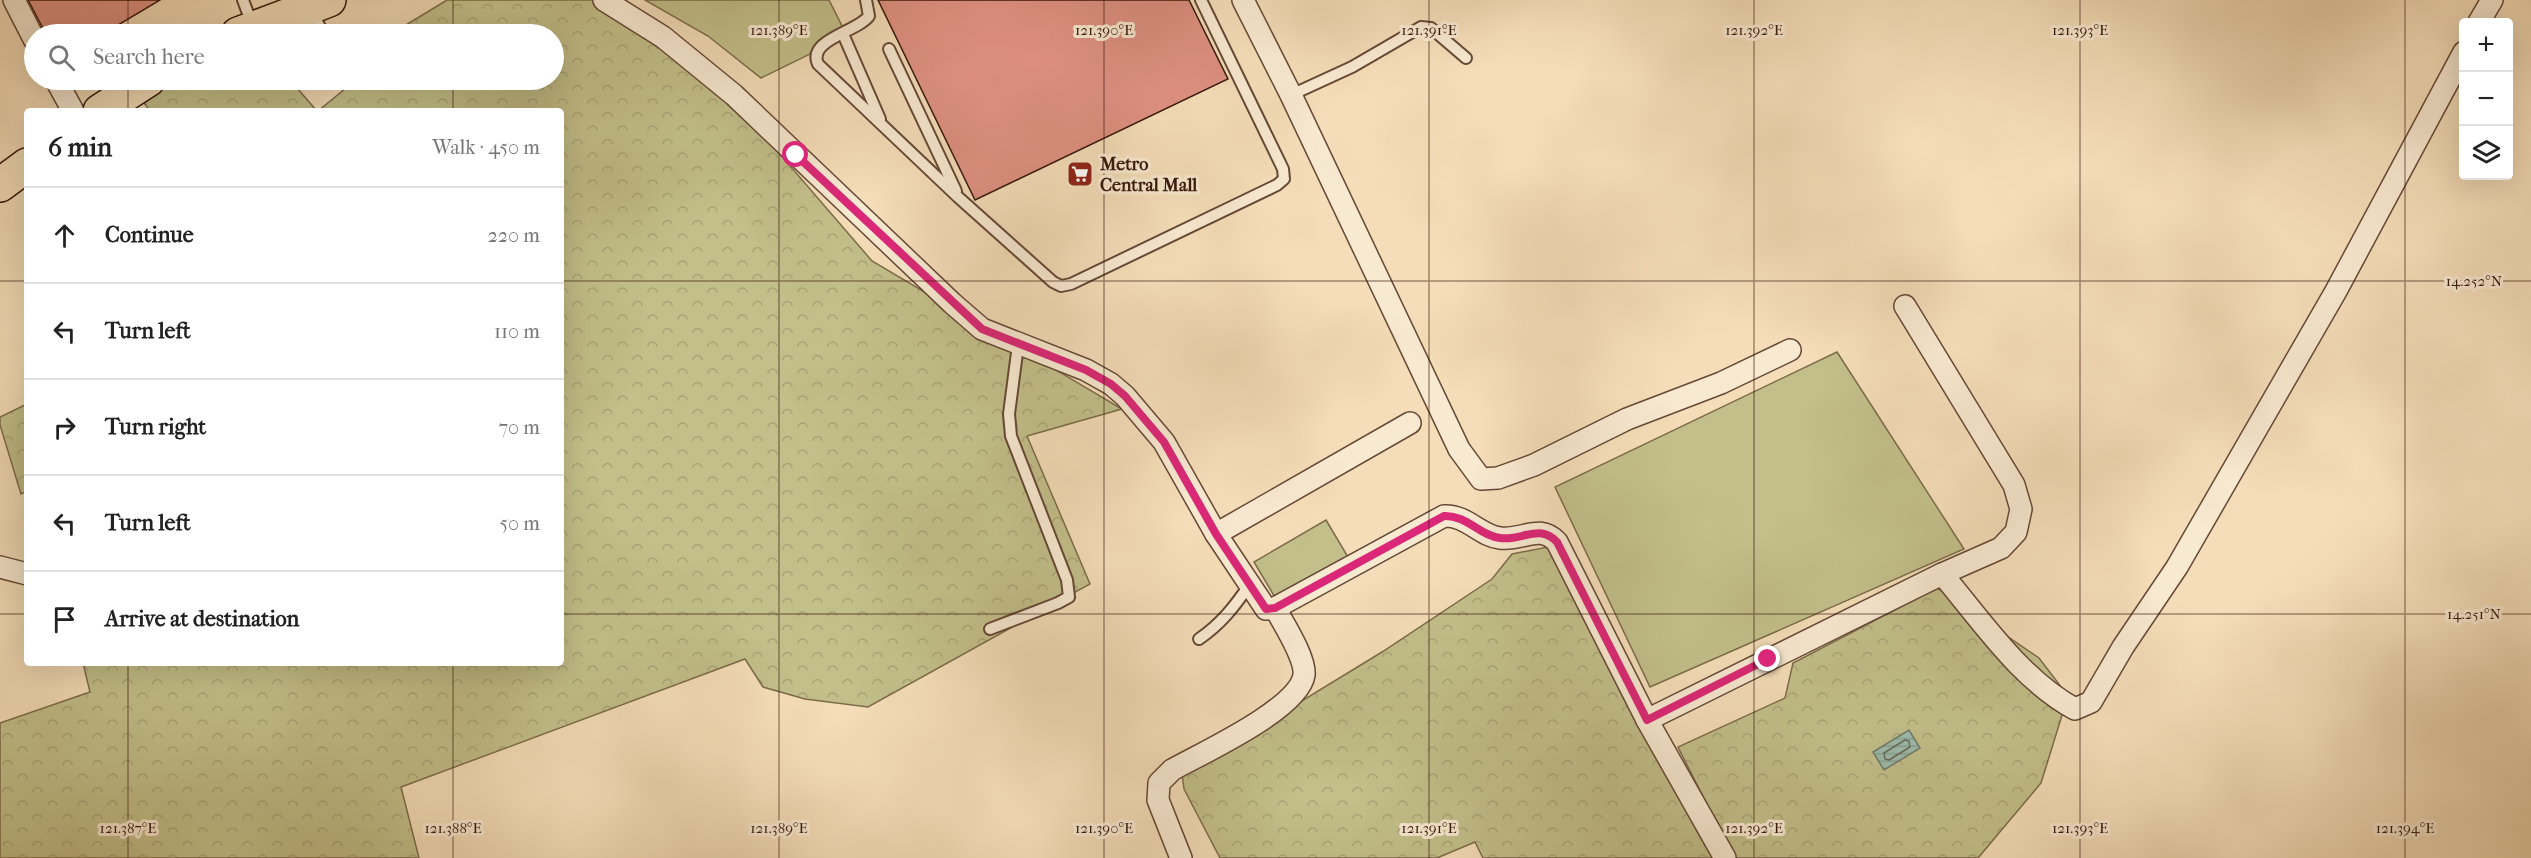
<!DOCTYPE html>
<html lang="en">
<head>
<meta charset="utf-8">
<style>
  :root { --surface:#fff; --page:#f2f2f2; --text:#222; --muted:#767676; --line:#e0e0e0 }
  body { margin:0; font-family:"IM FELL French Canon",serif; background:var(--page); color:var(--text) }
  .controls { position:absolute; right:18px; top:18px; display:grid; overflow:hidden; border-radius:6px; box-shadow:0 6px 24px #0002 }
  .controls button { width:54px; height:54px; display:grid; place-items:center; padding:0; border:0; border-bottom:2px solid var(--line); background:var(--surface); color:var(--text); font:30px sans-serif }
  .stop { position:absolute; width:18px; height:18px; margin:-14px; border:4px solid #db2777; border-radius:50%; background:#fff }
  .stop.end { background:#db2777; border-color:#fff; box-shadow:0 2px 6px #0008 }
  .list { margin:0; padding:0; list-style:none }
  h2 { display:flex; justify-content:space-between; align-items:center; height:78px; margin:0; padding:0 24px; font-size:26px }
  h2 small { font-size:20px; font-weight:400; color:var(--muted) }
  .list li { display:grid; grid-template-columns:39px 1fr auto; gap:18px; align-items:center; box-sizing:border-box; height:96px; padding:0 24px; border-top:2px solid var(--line) }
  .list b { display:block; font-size:22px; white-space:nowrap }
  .list em { font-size:20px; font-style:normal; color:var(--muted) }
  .icon { flex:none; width:33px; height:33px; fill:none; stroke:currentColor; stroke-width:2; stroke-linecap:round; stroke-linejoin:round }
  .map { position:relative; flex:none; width:2531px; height:858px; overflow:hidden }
  .search { position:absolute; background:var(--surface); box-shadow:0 6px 24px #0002; left:24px; top:24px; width:540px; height:66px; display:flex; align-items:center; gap:15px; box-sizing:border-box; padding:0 21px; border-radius:33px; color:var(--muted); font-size:22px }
  .panel { position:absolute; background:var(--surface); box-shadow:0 6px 24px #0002; left:24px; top:108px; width:540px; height:558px; border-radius:6px }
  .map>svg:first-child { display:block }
  .grass { fill:#c2bf8a; stroke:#7c6b4a; stroke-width:1.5 }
  .forest { fill:url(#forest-crowns); stroke:#7c6b4a; stroke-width:1.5 }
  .water { fill:url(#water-rules); stroke:#737a6b; stroke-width:1.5 }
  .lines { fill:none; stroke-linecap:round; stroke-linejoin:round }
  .shore { stroke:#696a5b; stroke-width:1.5 }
  .building { fill:#de9081; stroke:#36170b; stroke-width:1.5 }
  .lane-casing { stroke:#664836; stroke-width:14 }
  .street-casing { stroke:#664836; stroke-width:24 }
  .primary-casing { stroke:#36170b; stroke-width:36 }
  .lane { stroke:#f8e9d1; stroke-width:10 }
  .street { stroke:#f8e9d1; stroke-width:21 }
  .primary { stroke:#f4ddb8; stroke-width:33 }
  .route { stroke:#db2777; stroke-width:8 }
  .ticks { fill:none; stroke:#36170b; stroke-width:1.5; stroke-opacity:0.45 }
  .labels { text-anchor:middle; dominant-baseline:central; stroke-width:6; stroke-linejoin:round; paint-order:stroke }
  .poi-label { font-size:18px; font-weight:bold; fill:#36170b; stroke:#f8e9d1; text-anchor:start }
  .ticks-label { font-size:15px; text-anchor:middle; fill:#36170b; stroke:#f8e9d1; stroke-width:6; stroke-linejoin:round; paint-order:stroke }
</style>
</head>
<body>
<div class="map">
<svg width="2531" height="858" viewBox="0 0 2531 858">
  <defs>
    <pattern id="forest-crowns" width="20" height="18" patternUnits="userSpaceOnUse" patternTransform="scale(1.5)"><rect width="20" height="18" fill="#c2bf8a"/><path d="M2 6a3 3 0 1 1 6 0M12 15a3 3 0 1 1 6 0" fill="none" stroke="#a7a376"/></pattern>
    <pattern id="water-rules" width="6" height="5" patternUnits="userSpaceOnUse" patternTransform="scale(1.5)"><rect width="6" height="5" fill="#9cbcab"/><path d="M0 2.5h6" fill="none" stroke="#87a192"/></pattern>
  </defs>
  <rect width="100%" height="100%" fill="#f4ddb8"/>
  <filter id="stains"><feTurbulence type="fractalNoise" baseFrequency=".00333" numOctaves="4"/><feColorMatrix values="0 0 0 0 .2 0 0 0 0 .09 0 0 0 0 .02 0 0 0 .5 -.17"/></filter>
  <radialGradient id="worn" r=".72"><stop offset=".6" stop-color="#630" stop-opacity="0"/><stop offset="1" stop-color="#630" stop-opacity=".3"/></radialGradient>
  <g class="grass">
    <polygon points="645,0 829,0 847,36 761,78 708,36"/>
    <polygon points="1837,352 1964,549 1650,687 1555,487"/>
    <polygon points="1326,520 1348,557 1276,599 1254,562"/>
  </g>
  <g class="forest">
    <polygon points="447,0 613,0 723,88 872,261 1122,409 1027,436 1090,584 868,707 805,699 763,687 745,659 401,787 419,858 0,858 0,723 90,692 83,663 561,663 561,111 318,111 356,80 554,80 554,34 391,34"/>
    <polygon points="155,80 290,80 317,111 150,111 136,92"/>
    <polygon points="27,404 27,491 21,494 0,425 0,417"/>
    <polygon points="1548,547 1714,858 1483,858 1475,842 1437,858 1220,858 1184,789 1182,774 1382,652 1492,579 1512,554"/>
    <polygon points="1937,588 2039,658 2068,696 2041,783 1978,858 1734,858 1678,747 1785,698 1793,663"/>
  </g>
  <polygon class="water" points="1909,730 1920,748 1884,770 1873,752"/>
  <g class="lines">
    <polygon class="shore" points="1905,740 1909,741 1910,747 1889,760 1885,759 1884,753"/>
  </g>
  <g class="building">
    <polygon points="28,0 160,0 103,34 46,34"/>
    <polygon points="878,0 1189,0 1228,79 975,200"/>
  </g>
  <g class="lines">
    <g class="lane-casing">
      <g id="lane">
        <polyline points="243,0 252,24"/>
        <path d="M 866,0 L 869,16 C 857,32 807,40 818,64 L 958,197 L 1053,282 L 1061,286 L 1071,284 L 1277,185 L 1284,179 L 1283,169 L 1201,0"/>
        <polyline points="312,10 323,34"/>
        <polyline points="843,34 880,119"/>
        <polyline points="889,49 956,191"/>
        <polyline points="1291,95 1352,67 1421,27 1431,28 1466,58"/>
        <polyline points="990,629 1058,603 1069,597 1067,580 1011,436 1009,414 1018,345"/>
        <path d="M 1199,639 C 1221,624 1235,606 1250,584"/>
      </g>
    </g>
    <g class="street-casing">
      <g id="street">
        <polyline points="14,0 34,39"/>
        <path d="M 604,0 L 663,37 L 734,95 L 952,303 L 982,329 L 1086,370 L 1111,384 L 1125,396 L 1164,442 L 1216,534 L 1266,609 L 1275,608 L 1444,516 C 1467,515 1480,536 1500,538 C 1523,541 1539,523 1557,542 L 1647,720 L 1725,858"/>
        <polyline points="1243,0 1291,95 1459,449 1481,479 1498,478 1534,465 1627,419 1721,383 1790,350"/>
        <polyline points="2479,22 2492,0"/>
        <polyline points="56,80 73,111"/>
        <polyline points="1216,534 1410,423"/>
        <polyline points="0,567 27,574"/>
        <path d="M 1942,574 C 1982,621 2020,679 2075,709 L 2091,702 L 2123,647 L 2177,567 L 2336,291 L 2464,52"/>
        <polyline points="1647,720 1942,574 2001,548 2016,532 2021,509 2014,485 1905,306"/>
        <path d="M 1181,858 L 1158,800 L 1159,783 L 1172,770 C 1202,753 1299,709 1304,675 C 1306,658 1283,623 1275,608"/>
      </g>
    </g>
    <g class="primary-casing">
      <g id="primary">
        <polyline points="238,34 329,0"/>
        <polyline points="100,111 148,80"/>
        <polyline points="0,185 27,165"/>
      </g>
    </g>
    <use href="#lane" class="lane"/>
    <use href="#street" class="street"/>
    <use href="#primary" class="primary"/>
  </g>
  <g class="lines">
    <path class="route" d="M 796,155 L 982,329 L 1086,370 L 1111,384 L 1125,396 L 1164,442 L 1216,534 L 1266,609 L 1275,608 L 1444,516 C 1467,515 1480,536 1500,538 C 1523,541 1539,523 1557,542 L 1647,720 L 1768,659"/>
  </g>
  <path class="ticks" d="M 128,0 L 128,34M 453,0 L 453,34M 779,0 L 779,858M 1104,0 L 1104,858M 1429,0 L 1429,858M 1754,0 L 1754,858M 2080,0 L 2080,858M 2405,0 L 2405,858M 128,80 L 128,111M 453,80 L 453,111M 0,281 L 27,281M 561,281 L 2531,281M 0,614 L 27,614M 561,614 L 2531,614M 128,663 L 128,858M 453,663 L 453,858"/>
  <defs>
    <g id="supermarket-square" transform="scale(1.35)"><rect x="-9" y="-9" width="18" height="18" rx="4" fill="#8f2418" stroke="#f8e9d1"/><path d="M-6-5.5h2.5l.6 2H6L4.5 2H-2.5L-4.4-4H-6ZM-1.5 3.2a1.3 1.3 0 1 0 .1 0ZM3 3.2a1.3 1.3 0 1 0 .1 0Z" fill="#fff"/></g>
  </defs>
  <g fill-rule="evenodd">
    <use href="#supermarket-square" x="1080" y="174"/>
  </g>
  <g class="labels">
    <g class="poi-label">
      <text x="1100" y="164">Metro<tspan x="1100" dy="21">Central Mall</tspan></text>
    </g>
  </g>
  <g class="ticks-label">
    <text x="779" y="35">121.389°E</text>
    <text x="1104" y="35">121.390°E</text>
    <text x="1429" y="35">121.391°E</text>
    <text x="1754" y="35">121.392°E</text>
    <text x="2080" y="35">121.393°E</text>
    <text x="2474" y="286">14.252°N</text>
    <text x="2474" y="619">14.251°N</text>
    <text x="128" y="833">121.387°E</text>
    <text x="453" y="833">121.388°E</text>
    <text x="779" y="833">121.389°E</text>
    <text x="1104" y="833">121.390°E</text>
    <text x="1429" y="833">121.391°E</text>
    <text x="1754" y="833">121.392°E</text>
    <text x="2080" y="833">121.393°E</text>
    <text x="2405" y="833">121.394°E</text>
  </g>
  <rect width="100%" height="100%" filter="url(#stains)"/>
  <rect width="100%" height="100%" fill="url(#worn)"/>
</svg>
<div class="controls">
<button>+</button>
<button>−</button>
<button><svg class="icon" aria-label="layers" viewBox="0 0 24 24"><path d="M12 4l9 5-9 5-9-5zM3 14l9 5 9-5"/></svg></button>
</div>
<div class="stop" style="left:796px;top:155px"></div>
<div class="stop end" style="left:1768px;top:659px"></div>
<div class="search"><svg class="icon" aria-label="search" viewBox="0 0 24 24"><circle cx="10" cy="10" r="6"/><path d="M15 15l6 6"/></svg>Search here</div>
<section class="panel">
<h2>6 min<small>Walk · 450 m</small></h2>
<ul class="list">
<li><svg class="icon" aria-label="ahead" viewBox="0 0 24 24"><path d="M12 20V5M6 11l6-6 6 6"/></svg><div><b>Continue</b></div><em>220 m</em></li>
<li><svg class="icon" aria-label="left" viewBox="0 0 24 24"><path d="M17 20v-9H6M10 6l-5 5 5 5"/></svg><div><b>Turn left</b></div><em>110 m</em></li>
<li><svg class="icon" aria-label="right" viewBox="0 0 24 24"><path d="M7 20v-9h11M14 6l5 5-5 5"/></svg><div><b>Turn right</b></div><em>70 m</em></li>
<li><svg class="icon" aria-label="left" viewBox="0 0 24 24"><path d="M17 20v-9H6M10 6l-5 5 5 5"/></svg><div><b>Turn left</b></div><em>50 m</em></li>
<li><svg class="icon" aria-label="arrive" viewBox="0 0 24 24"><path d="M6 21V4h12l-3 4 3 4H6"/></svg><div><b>Arrive at destination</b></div></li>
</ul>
</section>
</div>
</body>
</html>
